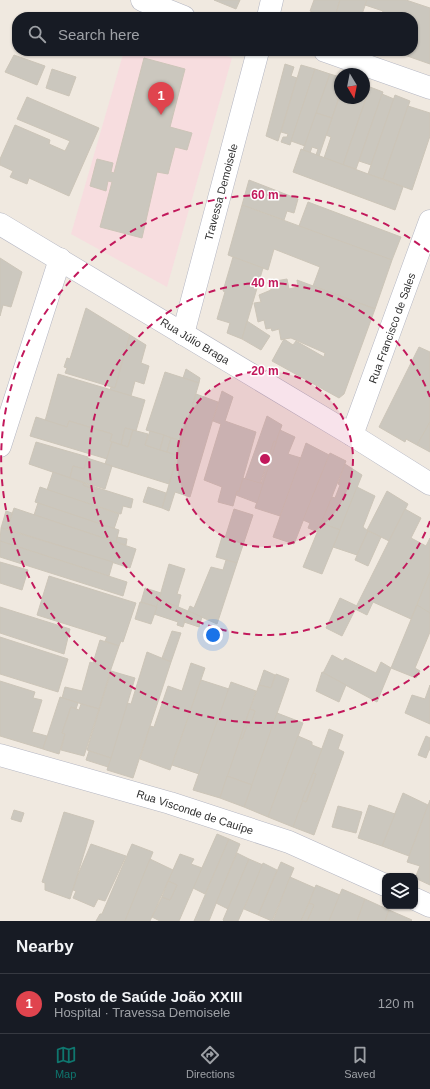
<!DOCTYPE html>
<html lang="en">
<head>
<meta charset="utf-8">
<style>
  :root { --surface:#171b24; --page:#242831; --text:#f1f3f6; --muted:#9ea1a6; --line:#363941; --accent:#0f766e }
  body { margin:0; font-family:Arial,sans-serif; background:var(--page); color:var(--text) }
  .controls { position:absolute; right:12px; bottom:12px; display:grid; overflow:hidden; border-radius:8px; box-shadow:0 1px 3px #0004 }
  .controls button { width:36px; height:36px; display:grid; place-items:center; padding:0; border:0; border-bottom:1px solid var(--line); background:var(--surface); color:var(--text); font:20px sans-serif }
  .compass { position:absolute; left:334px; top:68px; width:36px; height:36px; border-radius:50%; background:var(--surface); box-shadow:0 1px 3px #0004; rotate:170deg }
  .you { position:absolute; left:213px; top:635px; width:14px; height:14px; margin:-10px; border:3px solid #fff; border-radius:50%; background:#1a73e8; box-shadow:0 0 0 6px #1a73e833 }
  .badge { display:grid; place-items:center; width:26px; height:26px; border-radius:50%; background:var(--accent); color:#fff; font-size:13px; font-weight:700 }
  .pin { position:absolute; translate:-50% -33px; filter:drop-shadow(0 1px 2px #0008) }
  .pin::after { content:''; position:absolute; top:21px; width:14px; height:12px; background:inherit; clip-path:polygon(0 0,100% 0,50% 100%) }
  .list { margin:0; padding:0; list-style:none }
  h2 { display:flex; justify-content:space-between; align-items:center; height:52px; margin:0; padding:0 16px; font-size:17px }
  h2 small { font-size:13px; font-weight:400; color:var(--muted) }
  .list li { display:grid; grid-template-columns:26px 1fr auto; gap:12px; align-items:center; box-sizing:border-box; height:60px; padding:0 16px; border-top:1px solid var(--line) }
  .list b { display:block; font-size:15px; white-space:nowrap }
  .list p { margin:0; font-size:13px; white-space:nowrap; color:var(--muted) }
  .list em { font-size:13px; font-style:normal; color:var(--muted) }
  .icon { flex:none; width:22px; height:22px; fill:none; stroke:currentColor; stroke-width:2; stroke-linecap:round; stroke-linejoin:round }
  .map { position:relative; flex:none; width:430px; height:921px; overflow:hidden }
  .search { position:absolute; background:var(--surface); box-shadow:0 1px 3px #0004; left:12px; right:12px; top:12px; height:44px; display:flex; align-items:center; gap:10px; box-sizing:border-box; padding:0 14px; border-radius:16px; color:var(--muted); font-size:15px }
  .sheet { height:112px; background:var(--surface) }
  nav { display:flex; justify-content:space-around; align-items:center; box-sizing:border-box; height:56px; border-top:1px solid var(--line); background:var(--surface); font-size:11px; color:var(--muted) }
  nav a { display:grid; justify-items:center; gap:2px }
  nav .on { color:var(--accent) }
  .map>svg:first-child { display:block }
  .medical { fill:#f7dddf }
  .building { fill:#cbc7be; stroke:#ccc5b8; fill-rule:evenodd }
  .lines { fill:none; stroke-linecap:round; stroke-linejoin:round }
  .minor-casing { stroke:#b4b6c2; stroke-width:23 }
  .minor { stroke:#fff; stroke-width:22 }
  .ring { fill:none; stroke:#c2185b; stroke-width:2; stroke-dasharray:7 5 }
  .labels { text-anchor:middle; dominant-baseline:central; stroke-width:3; stroke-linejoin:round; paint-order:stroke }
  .street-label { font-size:11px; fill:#2e2e2e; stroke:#fff }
  .centre { fill:#c2185b; stroke:#fff; stroke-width:2 }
  .ring-label { font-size:12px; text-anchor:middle; font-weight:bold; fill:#c2185b; stroke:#fff; stroke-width:3; stroke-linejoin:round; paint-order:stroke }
</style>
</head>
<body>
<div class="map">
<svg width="430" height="921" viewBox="0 0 430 921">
  <rect width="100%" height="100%" fill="#f0e9e0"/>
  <polygon class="medical" points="124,51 213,51 232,58 167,287 71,234"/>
  <g class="building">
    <polygon points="214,0 240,0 236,9"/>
    <polygon points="314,0 340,0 335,17 328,17 310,11"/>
    <polygon points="340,0 367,0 361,17 335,17"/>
    <polygon points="367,0 406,0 430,8 430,64 393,51 413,51 413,17 381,17 383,11 365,5"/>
    <polygon points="14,55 45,66 37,85 5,72"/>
    <polygon points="144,58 185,69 170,127 192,133 187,150 175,147 168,174 157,172 142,238 100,227 112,182 108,181 106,191 90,186 97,159 113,163 111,172 114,173"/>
    <polygon points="285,64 294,67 291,76 297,78 278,141 266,136"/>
    <polygon points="301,65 315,69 290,145 281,142 283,137 287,137 288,134 281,132"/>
    <polygon points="52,69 76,77 69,96 46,88"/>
    <polygon points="315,69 330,74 305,146 291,141"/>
    <polygon points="330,74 340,77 340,95 332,118 316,113"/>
    <polygon points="364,85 370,87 343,165 324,158 331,137 326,135 340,95 340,98 364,98"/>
    <polygon points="370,87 383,92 356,169 343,165"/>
    <polygon points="382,94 394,99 371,165 359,161"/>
    <polygon points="395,95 410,101 383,179 368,174"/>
    <polygon points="27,97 99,128 69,196 29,178 27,184 10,177 13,171 0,165 0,159 15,125 50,140 49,144 65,151 70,141 17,119"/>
    <polygon points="408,106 430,113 430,136 412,190 383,179"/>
    <polygon points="316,113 332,118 319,156 316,155 318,149 312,147 310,153 303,150"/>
    <polygon points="301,149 403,187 395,210 293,172"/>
    <polygon points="249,180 298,199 294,213 287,211 284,220 242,205"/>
    <polygon points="308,202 401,237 392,260 299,226"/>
    <polygon points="242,205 392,260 375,309 313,286 320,267 274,249 268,270 228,255"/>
    <polygon points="233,257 263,268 242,339 227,333 230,323 217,319 225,292 223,291"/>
    <polygon points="0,258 22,272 11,307 3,305 0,316"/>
    <path d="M 287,279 L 289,289 L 298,287 L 297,280 L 375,309 L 344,394 L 339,398 L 272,361 L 284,339 L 281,340 L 279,329 L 272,331 L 271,328 L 266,329 L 264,320 L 258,322 L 254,303 L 261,302 L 259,295 L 271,290 L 270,282 ZM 291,338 L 325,353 L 324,357 L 296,341 L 293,345 L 284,339 Z"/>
    <polygon points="86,308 130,335 115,388 65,373 67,368 64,367 67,358 70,359"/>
    <polygon points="247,321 270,336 261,350 242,339"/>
    <polygon points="130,335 146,345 141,363 149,366 144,384 135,381 131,396 110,390 111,387 115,388"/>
    <polygon points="419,347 430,352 430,422 417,445 406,439 405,442 379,427"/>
    <polygon points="186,369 200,378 199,383 183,378"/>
    <polygon points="165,372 199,383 182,441 146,430"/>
    <polygon points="58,374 145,400 136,431 125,428 121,445 110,441 112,434 69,421 67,427 45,421"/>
    <polygon points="222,391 233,397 225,421 256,432 239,492 237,491 233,506 218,502 222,487 204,480 221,424 213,421"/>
    <polygon points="196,394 218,402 190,497 175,492 169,511 162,508"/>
    <polygon points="267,416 282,425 276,442 274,441 260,484 245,479"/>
    <polygon points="36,417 67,427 69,421 112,434 110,441 112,442 107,459 30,436"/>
    <polygon points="430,422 430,452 417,445"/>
    <polygon points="125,428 133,430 128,447 121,445"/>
    <polygon points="133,430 148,434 145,445 177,455 169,484 105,464 112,442 128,447"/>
    <polygon points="280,430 295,437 288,454 301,458 280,516 255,508"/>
    <polygon points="150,431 164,435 160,450 145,445"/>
    <polygon points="164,435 171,438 167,452 160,450"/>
    <polygon points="171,438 182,441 177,455 167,452"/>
    <polygon points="274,441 276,442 263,484 261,484"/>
    <polygon points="36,442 88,457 84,469 73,466 70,478 29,464"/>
    <polygon points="306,443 329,455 294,544 273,537"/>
    <polygon points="330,453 346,461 318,532 308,528 310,523 303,520"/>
    <polygon points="87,458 112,466 105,489 70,478 73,466 84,469"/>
    <polygon points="345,464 362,475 340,530 321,523 332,497 335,498 340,485 338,484"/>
    <polygon points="53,472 84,483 83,485 97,490 98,488 133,499 131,508 123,506 121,514 47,490"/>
    <polygon points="243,478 263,484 257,503 236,495 237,491 239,492"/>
    <polygon points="84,483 98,488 97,490 83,485"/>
    <polygon points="40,487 119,514 114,529 35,502"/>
    <polygon points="148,487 166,493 162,508 143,502"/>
    <polygon points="357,487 375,496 363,527 368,531 357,555 333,547"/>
    <polygon points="387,491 408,504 389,541 367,530"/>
    <polygon points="38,503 119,530 116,542 34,515"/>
    <polygon points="14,508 136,549 130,568 7,529"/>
    <polygon points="234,509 253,515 237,563 216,557 222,537 225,538"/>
    <polygon points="405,509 421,518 411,538 426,546 430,538 430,572 411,619 373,602 367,615 355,609"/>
    <polygon points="6,511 12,513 7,529 1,528"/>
    <polygon points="321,523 340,530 322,574 303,567"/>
    <polygon points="1,528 113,562 109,576 0,541"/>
    <polygon points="368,531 381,537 368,566 355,560"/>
    <polygon points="117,537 127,539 126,545 116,542"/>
    <polygon points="0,541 127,582 123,596 0,557"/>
    <polygon points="226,560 237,563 217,624 188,611 190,606 194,608 211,567 223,570"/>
    <polygon points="0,562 28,570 22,590 0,583"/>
    <polygon points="169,564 185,569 177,594 181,595 178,607 159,599"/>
    <polygon points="430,572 430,613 417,605"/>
    <polygon points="49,576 136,603 123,642 121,641 119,646 105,641 107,637 37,615"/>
    <polygon points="145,588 161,593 157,607 141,602"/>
    <polygon points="340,598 357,606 342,636 326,628"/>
    <polygon points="159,599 188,611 183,627 177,625 178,622 154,614"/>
    <polygon points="140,602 157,607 151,624 135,619"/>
    <polygon points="417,605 430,613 430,632 415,668 420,671 416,678 391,668"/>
    <polygon points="0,607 70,629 64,654 0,633"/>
    <polygon points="188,611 202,617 199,627 184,622"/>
    <polygon points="172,631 181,633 171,662 162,658"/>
    <polygon points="0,637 68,659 58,692 0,674"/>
    <polygon points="100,640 119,646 111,669 93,663"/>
    <polygon points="147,652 171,662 133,778 107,770 127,703 131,704"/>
    <polygon points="332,655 343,661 345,658 376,673 381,662 391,668 377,702 323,673"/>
    <polygon points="90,662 111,669 99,709 62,698 65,687 82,691"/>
    <polygon points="191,663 205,668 170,770 140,759 150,726 154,727 168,686 182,691"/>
    <polygon points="264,670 275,675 271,688 259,685"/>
    <polygon points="111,671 135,678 111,758 87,750"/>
    <polygon points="322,672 346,685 339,702 316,691"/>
    <polygon points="276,674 289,679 252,785 227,776 240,738 242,739 247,725 250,726 255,711 250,709 259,685 271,688"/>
    <polygon points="201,680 229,689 199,774 172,765"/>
    <polygon points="0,681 35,692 33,698 42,700 32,732 47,736 43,749 0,736"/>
    <polygon points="231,682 256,691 220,798 193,790"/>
    <polygon points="430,685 430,724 405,713 412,695 425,699"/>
    <polygon points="60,697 78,703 76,709 71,707 62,733 65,734 59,754 43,749"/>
    <polygon points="81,704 99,709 84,756 61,750 65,734 62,733 71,707 79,710"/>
    <polygon points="250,709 255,711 250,726 247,725 242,739 240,738"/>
    <polygon points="277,713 303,723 268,817 244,807"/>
    <polygon points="329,729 343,735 338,749 344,752 314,835 293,827 302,800 306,802 316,774 313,773"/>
    <polygon points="298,736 312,742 312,745 322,749 293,827 268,817"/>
    <polygon points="426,736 430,738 430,750 429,750 426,758 418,755"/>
    <polygon points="89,751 111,758 108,767 86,760"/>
    <polygon points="313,773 316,774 306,802 302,800"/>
    <polygon points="227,776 252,785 244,807 220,798"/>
    <polygon points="403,793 428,805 409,856 382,846"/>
    <polygon points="430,800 430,885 415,878 420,866 407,862"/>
    <polygon points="369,805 395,814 382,846 358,838"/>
    <polygon points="338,806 362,812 356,833 332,827"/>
    <polygon points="14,810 24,813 21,822 11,819"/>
    <polygon points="64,812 94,821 70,899 45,890 45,883 42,882"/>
    <polygon points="217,834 229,839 205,894 193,888"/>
    <polygon points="229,839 240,844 209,921 194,921"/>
    <polygon points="91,844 126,856 105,901 98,899 94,907 73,898 76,891 73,890 77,877"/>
    <polygon points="132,844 153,852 125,921 96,921 100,914 102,914"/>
    <polygon points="237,853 249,859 228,909 216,903"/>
    <polygon points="180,854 194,859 191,864 202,868 179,921 160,921 152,917 162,897 170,900 177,885 168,881"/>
    <polygon points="150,859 173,870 150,921 125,921"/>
    <polygon points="249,859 263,865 238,921 224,921 223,920"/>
    <polygon points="281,862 294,868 272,921 258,915"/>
    <polygon points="263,863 277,870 258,915 244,909"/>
    <polygon points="290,877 315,888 301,921 273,921"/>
    <polygon points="168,881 177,885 170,900 162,897"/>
    <polygon points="316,885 340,895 329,921 307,921 314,905 309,903"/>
    <polygon points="342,889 365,899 357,921 329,921"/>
    <polygon points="365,899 389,910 385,921 357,921"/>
    <polygon points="309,903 314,905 307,921 301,921"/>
    <polygon points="389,910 412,920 411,921 385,921"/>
  </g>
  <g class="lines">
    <g class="minor-casing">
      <g id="minor">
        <polyline points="142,0 184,17"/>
        <polyline points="268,17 272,0"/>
        <polyline points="325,51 430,88"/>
        <polyline points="0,224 352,435 430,484"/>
        <polyline points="183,334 258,51"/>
        <polyline points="352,435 430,221"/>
        <polyline points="0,446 60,259"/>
        <polyline points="0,755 170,803 289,842 385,885"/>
        <polyline points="415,899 430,906"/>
      </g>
    </g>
    <use href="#minor" class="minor"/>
  </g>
  <circle cx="265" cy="459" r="88" fill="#c2185b" fill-opacity=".12"/>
  <g class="ring">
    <circle cx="265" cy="459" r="88"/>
    <path d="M430 521A176 176 0 1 1 430 397"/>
    <path d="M429 666A264 264 0 1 1 429 252"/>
  </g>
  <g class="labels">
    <g class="street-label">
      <text transform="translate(221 192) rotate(-75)">Travessa Demoisele</text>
      <text transform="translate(392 328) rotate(-70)">Rua Francisco de Sales</text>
      <text transform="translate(195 341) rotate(31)">Rua Júlio Braga</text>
      <text transform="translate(195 812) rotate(18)">Rua Visconde de Cauípe</text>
    </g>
  </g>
  <circle cx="265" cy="459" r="6" class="centre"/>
  <g class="ring-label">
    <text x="265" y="199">60 m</text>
    <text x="265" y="287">40 m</text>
    <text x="265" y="375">20 m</text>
  </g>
</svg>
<div class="controls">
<button><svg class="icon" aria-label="layers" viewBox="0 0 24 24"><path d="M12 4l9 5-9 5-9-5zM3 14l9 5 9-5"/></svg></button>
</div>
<svg class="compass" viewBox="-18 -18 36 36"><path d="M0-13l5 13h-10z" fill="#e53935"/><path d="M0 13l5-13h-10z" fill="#9ea1a6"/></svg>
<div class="you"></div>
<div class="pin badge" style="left:161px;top:115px;background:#e0444e">1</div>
<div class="search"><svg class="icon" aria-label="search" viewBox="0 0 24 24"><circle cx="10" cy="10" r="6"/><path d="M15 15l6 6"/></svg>Search here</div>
</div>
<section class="sheet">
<h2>Nearby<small></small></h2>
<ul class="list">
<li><span class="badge" style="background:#e0444e">1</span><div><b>Posto de Saúde João XXIII</b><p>Hospital · Travessa Demoisele</p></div><em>120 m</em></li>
</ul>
</section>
<nav>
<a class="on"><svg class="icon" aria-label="map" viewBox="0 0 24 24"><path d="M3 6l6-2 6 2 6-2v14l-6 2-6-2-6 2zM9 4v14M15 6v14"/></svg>Map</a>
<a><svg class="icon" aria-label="directions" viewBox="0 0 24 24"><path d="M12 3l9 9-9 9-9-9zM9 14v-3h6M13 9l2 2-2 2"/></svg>Directions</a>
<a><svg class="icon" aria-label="saved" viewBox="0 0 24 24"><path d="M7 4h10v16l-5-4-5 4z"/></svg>Saved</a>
</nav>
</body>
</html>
